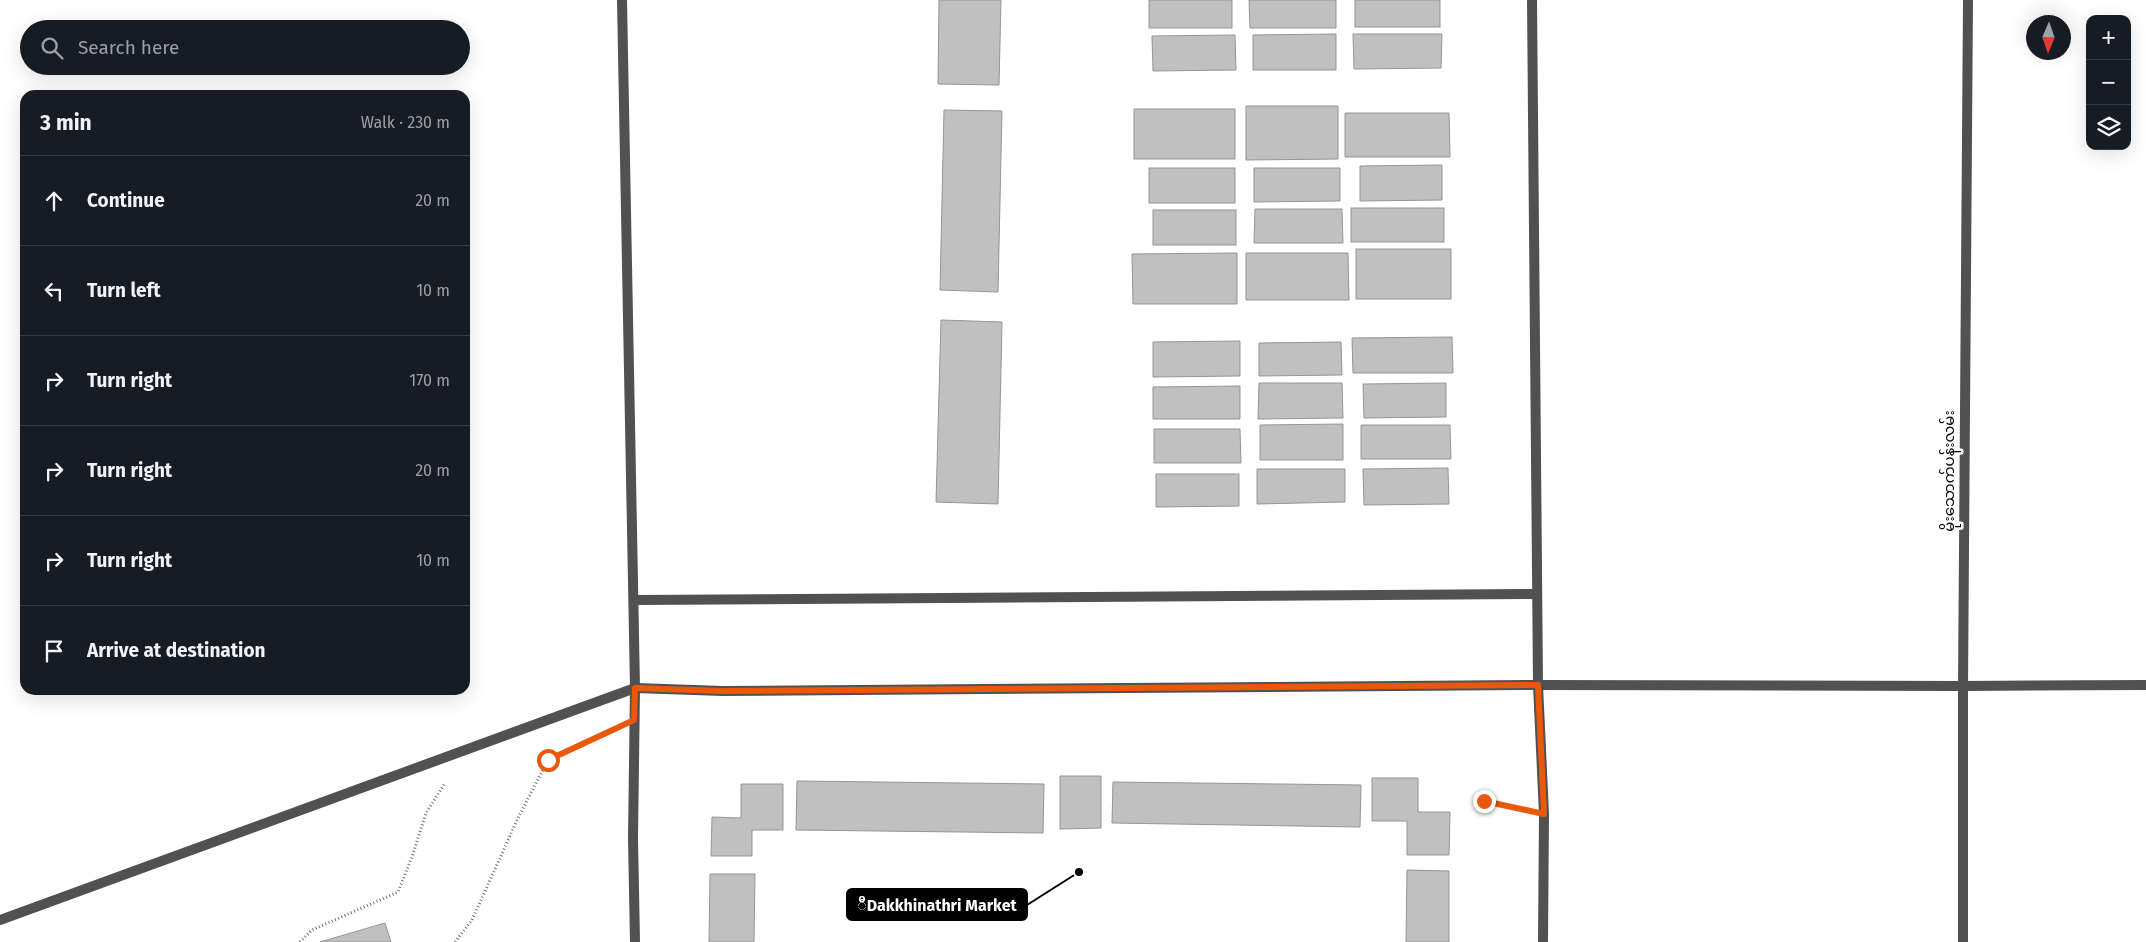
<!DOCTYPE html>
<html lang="en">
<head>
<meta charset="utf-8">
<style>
  :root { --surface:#171b24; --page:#242831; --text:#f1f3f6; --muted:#9ea1a6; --line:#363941 }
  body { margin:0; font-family:"Fira Sans","Noto Sans Myanmar",sans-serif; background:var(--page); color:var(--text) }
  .controls { position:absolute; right:15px; top:15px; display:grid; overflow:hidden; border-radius:10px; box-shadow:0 5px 20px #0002 }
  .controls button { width:45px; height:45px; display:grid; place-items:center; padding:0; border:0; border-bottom:1px solid var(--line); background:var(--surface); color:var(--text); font:25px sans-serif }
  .compass { position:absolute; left:2026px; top:15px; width:45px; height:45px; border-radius:50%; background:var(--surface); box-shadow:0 5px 20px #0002; rotate:182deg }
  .stop { position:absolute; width:15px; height:15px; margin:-11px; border:4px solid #ea580c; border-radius:50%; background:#fff }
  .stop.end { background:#ea580c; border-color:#fff; box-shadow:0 1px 5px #0008 }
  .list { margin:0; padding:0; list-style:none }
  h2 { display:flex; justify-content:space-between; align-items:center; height:65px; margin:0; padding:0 20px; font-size:21px }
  h2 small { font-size:16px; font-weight:400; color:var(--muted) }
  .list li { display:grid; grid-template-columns:32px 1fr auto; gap:15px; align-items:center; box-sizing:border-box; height:90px; padding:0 20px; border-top:1px solid var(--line) }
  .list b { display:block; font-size:19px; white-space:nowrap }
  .list em { font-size:16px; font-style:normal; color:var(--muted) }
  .icon { flex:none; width:28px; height:28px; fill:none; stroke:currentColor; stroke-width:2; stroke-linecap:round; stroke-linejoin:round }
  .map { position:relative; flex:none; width:2146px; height:942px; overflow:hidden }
  .search { position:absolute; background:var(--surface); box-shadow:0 5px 20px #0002; left:20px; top:20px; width:450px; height:55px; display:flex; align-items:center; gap:12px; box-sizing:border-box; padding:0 18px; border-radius:28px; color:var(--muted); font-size:19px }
  .panel { position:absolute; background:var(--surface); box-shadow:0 5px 20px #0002; left:20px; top:90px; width:450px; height:605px; border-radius:15px }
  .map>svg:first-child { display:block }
  .building { fill:#c0c0c0; stroke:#959595 }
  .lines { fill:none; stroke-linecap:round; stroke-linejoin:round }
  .path { stroke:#737373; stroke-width:3; stroke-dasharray:1 2.5; stroke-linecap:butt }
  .service { stroke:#515151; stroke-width:10 }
  .minor { stroke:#515151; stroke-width:10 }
  .tertiary { stroke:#515151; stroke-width:10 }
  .route { stroke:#ea580c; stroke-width:6 }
  .labels { text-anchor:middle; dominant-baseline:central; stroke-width:5; stroke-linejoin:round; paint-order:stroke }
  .street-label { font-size:15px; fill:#000; stroke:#fff }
  .leader { fill:none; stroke:#000; stroke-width:2 }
  .callout-dot { fill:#000; stroke:#fff; stroke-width:2 }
  .callout { fill:#000; stroke:#000; stroke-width:2 }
  .callout-label { font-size:16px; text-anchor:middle; font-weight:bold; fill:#fff }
</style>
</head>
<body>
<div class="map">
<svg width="2146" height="942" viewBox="0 0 2146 942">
  <rect width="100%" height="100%" fill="#fff"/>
  <g class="building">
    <polygon points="939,0 1001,0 999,85 938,84"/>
    <rect x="1149" y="0" width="83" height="28"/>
    <polygon points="1249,0 1336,0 1336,28 1250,28"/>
    <rect x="1355" y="0" width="85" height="27"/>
    <polygon points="1336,34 1336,70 1253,70 1253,35"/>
    <polygon points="1353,34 1442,34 1441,68 1354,69"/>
    <polygon points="1235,35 1236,70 1153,71 1152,36"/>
    <polygon points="1246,106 1338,106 1338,159 1246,160"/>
    <rect x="1134" y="109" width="101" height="50"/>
    <polygon points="944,110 1002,111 998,292 940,290"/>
    <polygon points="1345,113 1449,113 1450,157 1345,157"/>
    <polygon points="1442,165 1442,200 1360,201 1360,166"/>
    <rect x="1149" y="168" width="86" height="35"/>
    <polygon points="1254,168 1340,168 1340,201 1254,202"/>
    <rect x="1351" y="208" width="93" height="34"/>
    <polygon points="1255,209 1342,209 1343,243 1254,243"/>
    <rect x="1153" y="210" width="83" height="35"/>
    <rect x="1356" y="249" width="95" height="50"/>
    <polygon points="1237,253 1237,304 1133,304 1132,254"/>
    <polygon points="1246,253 1348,253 1349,300 1246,300"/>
    <polygon points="941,320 1002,322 998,504 936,502"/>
    <polygon points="1452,337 1453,373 1353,373 1352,338"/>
    <polygon points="1240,341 1240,376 1153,377 1153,342"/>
    <polygon points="1341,342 1342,375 1259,376 1259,343"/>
    <polygon points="1259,383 1342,383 1343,418 1258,419"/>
    <polygon points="1446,383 1446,417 1364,418 1363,384"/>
    <polygon points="1240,386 1240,419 1153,419 1153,387"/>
    <polygon points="1343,424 1343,460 1260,460 1260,425"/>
    <polygon points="1361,425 1450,425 1451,459 1361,459"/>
    <polygon points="1154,429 1240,429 1241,463 1154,463"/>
    <polygon points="1448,468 1449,504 1364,505 1363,469"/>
    <polygon points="1257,469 1345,469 1345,502 1257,504"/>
    <polygon points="1156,474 1239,474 1239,506 1156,507"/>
    <polygon points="1060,776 1101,776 1101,828 1060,829"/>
    <polygon points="1372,778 1418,778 1418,812 1450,812 1449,855 1407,855 1407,821 1372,821"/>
    <polygon points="797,781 1044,784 1043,833 796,830"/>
    <polygon points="1113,782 1361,785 1360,827 1112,823"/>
    <polygon points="741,784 783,784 783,830 752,830 752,856 711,856 712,817 741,818"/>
    <polygon points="1407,870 1449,871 1449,942 1406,942"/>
    <polygon points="710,874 755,874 754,942 709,942"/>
    <polygon points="385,923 391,942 320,942"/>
  </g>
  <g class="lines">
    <g class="path">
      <polyline points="1484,801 1520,809"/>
      <polyline points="300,942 312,930 398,892 412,857 426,813 445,783"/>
      <polyline points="455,942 472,920 518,818 548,760 611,731"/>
    </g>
    <g class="service">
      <polyline points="622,0 635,688"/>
      <polyline points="1532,0 1538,685 1544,814 1543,942"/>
      <polyline points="634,600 1537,594"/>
    </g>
    <g class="minor">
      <polyline points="0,920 635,688"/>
      <polyline points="635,942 633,838 635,688 723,691 1538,685 1963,686 2146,685"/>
    </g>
    <polyline class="tertiary" points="1963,942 1963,686 1968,0"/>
  </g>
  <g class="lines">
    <polyline class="route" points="548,760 634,720 635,688 722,691 1538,685 1544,814 1484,801"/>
  </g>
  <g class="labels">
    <g class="street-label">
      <text transform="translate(1949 471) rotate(-90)">မိုးသောက်ပန်းလမ်း</text>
    </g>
  </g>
  <path class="leader" d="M1079 872L1027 905"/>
  <circle class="callout-dot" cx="1079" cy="872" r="5"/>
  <rect class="callout" x="847" y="889" width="180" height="31" rx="5"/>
  <g class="callout-label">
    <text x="937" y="911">ီDakkhinathri Market</text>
  </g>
</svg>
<div class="controls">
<button>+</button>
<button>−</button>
<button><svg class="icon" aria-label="layers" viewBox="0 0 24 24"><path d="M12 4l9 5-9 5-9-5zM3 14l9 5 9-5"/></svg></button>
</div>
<svg class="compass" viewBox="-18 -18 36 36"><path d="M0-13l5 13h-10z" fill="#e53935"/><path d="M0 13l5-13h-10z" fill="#9ea1a6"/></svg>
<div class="stop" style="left:548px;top:760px"></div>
<div class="stop end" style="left:1484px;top:801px"></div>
<div class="search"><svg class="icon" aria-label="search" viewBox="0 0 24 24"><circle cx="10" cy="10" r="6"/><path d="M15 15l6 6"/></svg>Search here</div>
<section class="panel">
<h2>3 min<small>Walk · 230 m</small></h2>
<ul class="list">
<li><svg class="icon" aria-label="ahead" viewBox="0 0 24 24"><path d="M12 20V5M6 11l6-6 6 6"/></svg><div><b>Continue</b></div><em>20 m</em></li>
<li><svg class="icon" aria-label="left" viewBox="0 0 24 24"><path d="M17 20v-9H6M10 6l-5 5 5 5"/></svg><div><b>Turn left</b></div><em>10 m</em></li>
<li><svg class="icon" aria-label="right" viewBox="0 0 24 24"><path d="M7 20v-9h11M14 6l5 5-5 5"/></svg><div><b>Turn right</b></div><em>170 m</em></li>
<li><svg class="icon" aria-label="right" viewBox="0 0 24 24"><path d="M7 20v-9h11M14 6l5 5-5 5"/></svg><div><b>Turn right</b></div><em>20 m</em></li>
<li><svg class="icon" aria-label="right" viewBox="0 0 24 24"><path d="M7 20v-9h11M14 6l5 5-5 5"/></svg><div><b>Turn right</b></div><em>10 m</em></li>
<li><svg class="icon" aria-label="arrive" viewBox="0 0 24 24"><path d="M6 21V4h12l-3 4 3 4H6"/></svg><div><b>Arrive at destination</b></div></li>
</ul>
</section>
</div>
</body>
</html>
